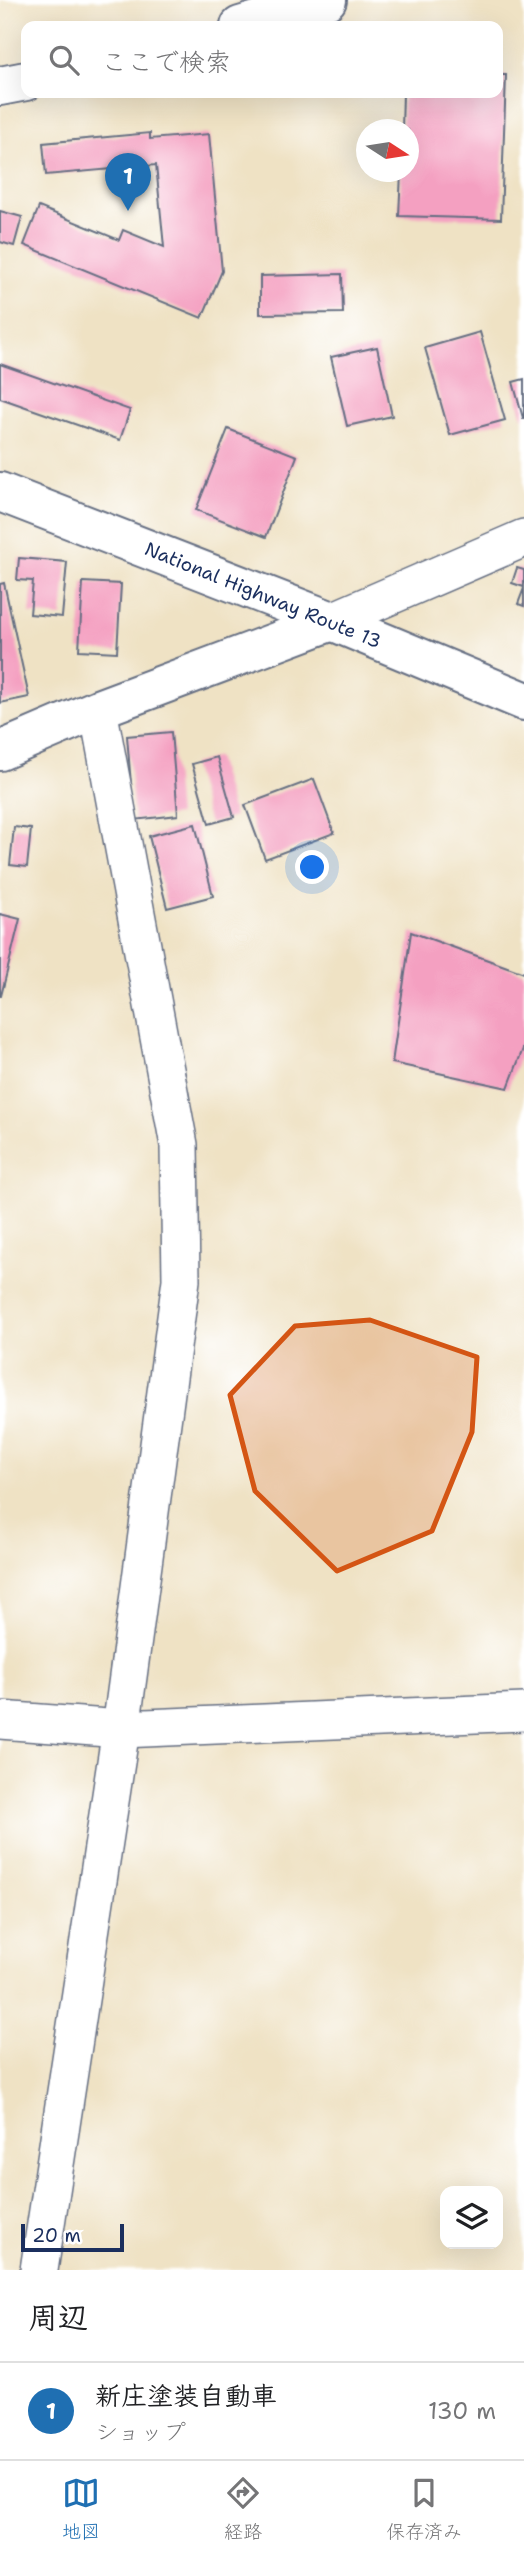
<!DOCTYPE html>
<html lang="ja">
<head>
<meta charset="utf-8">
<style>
  :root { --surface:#fff; --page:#f6f6f6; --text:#202124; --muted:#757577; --line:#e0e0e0; --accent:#1f6fb2 }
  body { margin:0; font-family:"Shantell Sans","Klee One",sans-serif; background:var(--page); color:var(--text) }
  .controls { position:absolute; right:21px; bottom:21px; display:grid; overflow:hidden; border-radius:14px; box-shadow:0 7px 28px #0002 }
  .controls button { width:63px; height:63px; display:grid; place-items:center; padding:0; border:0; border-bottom:2px solid var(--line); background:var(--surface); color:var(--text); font:35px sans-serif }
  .compass { position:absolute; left:356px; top:119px; width:63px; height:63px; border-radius:50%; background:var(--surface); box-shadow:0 7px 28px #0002; rotate:102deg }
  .scale { position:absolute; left:21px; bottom:18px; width:103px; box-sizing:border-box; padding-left:7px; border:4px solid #1b2f5e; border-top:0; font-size:19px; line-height:24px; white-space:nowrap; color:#1b2f5e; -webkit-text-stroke:5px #fff; paint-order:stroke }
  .you { position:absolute; left:313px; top:868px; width:24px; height:24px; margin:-18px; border:5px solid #fff; border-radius:50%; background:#1a73e8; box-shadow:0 0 0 10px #1a73e833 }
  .badge { display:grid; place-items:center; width:46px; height:46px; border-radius:50%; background:var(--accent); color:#fff; font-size:23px; font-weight:700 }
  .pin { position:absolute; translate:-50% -58px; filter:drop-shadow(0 2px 4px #0008) }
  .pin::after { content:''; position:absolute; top:37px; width:24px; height:21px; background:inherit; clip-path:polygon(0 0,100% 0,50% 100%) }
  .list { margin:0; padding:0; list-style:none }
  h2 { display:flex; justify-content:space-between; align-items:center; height:91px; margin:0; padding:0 28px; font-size:30px }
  h2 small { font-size:23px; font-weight:400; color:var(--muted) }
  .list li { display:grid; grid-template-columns:46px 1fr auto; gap:21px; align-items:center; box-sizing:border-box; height:98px; padding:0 28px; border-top:2px solid var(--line) }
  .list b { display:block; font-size:26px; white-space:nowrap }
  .list p { margin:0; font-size:23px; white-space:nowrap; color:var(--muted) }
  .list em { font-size:23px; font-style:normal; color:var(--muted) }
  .icon { flex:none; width:38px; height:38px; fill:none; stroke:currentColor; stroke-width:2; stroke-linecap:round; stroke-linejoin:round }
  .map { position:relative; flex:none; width:524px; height:2270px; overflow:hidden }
  .search { position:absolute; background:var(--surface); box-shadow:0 7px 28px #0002; left:21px; right:21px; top:21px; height:77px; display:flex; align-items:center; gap:18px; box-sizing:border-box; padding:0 24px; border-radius:14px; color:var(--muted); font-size:26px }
  .sheet { height:189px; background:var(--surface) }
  nav { display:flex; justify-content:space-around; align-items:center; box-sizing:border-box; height:98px; border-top:2px solid var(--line); background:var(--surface); font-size:19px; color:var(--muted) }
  nav a { display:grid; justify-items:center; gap:4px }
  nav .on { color:var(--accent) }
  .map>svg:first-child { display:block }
  .building { fill:#f4a0c1 }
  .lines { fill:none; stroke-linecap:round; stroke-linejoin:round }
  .street-casing { stroke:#656e82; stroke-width:40 }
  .secondary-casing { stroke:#656e82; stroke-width:42 }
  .highway-casing { stroke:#656e82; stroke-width:42 }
  .street { stroke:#fff; stroke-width:37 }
  .secondary { stroke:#fff; stroke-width:38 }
  .highway { stroke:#fff; stroke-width:38 }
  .marked { fill:#d45514; fill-opacity:0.2; stroke:#d45514; stroke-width:5; stroke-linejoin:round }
  .labels { text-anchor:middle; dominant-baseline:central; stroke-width:6; stroke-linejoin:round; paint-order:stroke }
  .street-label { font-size:19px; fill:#1b2f5e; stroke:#fff }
</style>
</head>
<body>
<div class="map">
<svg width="524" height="2270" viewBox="0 0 524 2270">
  <rect width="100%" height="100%" fill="#fff"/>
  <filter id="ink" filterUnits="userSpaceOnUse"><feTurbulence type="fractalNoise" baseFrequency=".0143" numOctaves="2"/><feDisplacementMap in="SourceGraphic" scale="14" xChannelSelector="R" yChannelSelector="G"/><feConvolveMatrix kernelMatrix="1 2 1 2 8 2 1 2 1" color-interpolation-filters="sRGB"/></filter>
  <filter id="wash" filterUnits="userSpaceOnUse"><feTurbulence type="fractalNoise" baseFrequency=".00686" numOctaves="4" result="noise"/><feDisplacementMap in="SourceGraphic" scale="28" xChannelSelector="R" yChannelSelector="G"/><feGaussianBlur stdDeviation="1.57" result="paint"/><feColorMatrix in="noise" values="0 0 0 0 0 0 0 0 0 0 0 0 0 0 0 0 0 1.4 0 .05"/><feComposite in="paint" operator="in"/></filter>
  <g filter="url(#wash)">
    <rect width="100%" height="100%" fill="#efe2c4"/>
    <g id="blocks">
      <g class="building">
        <polygon points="498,75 506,75 501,219 399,216 401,172 408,172 408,130 402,130 403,93 498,93"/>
        <polygon points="150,133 150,139 209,134 222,271 202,318 24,245 39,207 119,240 123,230 164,247 156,165 46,175 43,143"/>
        <polygon points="0,211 22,217 14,246 0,242"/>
        <polygon points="342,274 343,313 260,314 260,276"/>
        <polygon points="480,332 505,420 450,435 425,348"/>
        <polygon points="377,347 392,416 347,426 331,357"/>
        <polygon points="0,364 130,410 120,440 0,398"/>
        <polygon points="524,379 524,418 523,418 513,382"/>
        <polygon points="228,429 297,456 266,537 196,510"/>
        <polygon points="19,558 67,562 62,617 30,614 33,581 17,580"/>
        <polygon points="517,568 524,570 524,587 512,583"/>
        <polygon points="83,582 121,584 117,652 79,650"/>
        <polygon points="4,583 29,697 0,703 0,584"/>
        <polygon points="524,588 524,606 518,604"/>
        <polygon points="171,732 178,815 134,820 127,736"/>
        <polygon points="217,757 234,817 209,824 192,764"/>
        <polygon points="314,779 334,833 265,859 245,805"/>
        <polygon points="195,824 213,896 167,908 149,836"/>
        <polygon points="14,827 31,829 27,867 10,865"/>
        <polygon points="0,914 20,919 1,996 0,996"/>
        <polygon points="411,932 524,973 524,1046 508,1088 392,1063"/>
      </g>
    </g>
  </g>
  <g filter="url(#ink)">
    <use href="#blocks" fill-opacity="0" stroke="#656e82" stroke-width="2"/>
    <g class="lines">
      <g class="street-casing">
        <g id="street">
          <polyline points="332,621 524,538"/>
          <polyline points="0,1720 121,1729 524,1712"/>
          <polyline points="39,2270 121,1729 181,1280 179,1145 98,709"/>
        </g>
      </g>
      <g class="secondary-casing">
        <g id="secondary">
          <polyline points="240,26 327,0"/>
          <polyline points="0,86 26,81"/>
          <polyline points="0,751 98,709 332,621"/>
        </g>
      </g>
      <g class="highway-casing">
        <polyline id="highway" points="0,492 332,621 524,701"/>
      </g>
      <use href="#street" class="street"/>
      <use href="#secondary" class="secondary"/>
      <use href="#highway" class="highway"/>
    </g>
  </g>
  <path class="marked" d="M 370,1320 L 477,1357 L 472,1432 L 432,1531 L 337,1571 L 255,1491 L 230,1395 L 295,1326 Z"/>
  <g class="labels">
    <g class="street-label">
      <text transform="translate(263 595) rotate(22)">National Highway Route 13</text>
    </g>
  </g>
</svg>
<div class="controls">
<button><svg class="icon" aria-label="layers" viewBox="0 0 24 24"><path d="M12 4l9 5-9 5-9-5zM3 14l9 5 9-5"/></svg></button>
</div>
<svg class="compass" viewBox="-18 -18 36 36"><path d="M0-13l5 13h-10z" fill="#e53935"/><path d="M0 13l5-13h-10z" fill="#757577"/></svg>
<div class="scale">20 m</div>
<div class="you"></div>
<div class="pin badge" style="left:128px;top:211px">1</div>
<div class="search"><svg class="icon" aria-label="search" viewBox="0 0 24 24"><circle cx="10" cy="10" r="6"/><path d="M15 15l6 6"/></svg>ここで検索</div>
</div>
<section class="sheet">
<h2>周辺<small></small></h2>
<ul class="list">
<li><span class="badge">1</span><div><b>新庄塗装自動車</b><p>ショップ</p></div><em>130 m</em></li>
</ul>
</section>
<nav>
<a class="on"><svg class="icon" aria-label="map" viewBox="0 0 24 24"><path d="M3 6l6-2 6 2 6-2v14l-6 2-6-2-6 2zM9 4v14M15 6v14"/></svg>地図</a>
<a><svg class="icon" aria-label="directions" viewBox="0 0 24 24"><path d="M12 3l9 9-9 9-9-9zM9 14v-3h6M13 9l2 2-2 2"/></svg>経路</a>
<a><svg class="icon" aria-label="saved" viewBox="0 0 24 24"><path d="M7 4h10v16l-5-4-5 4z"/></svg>保存済み</a>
</nav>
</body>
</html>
